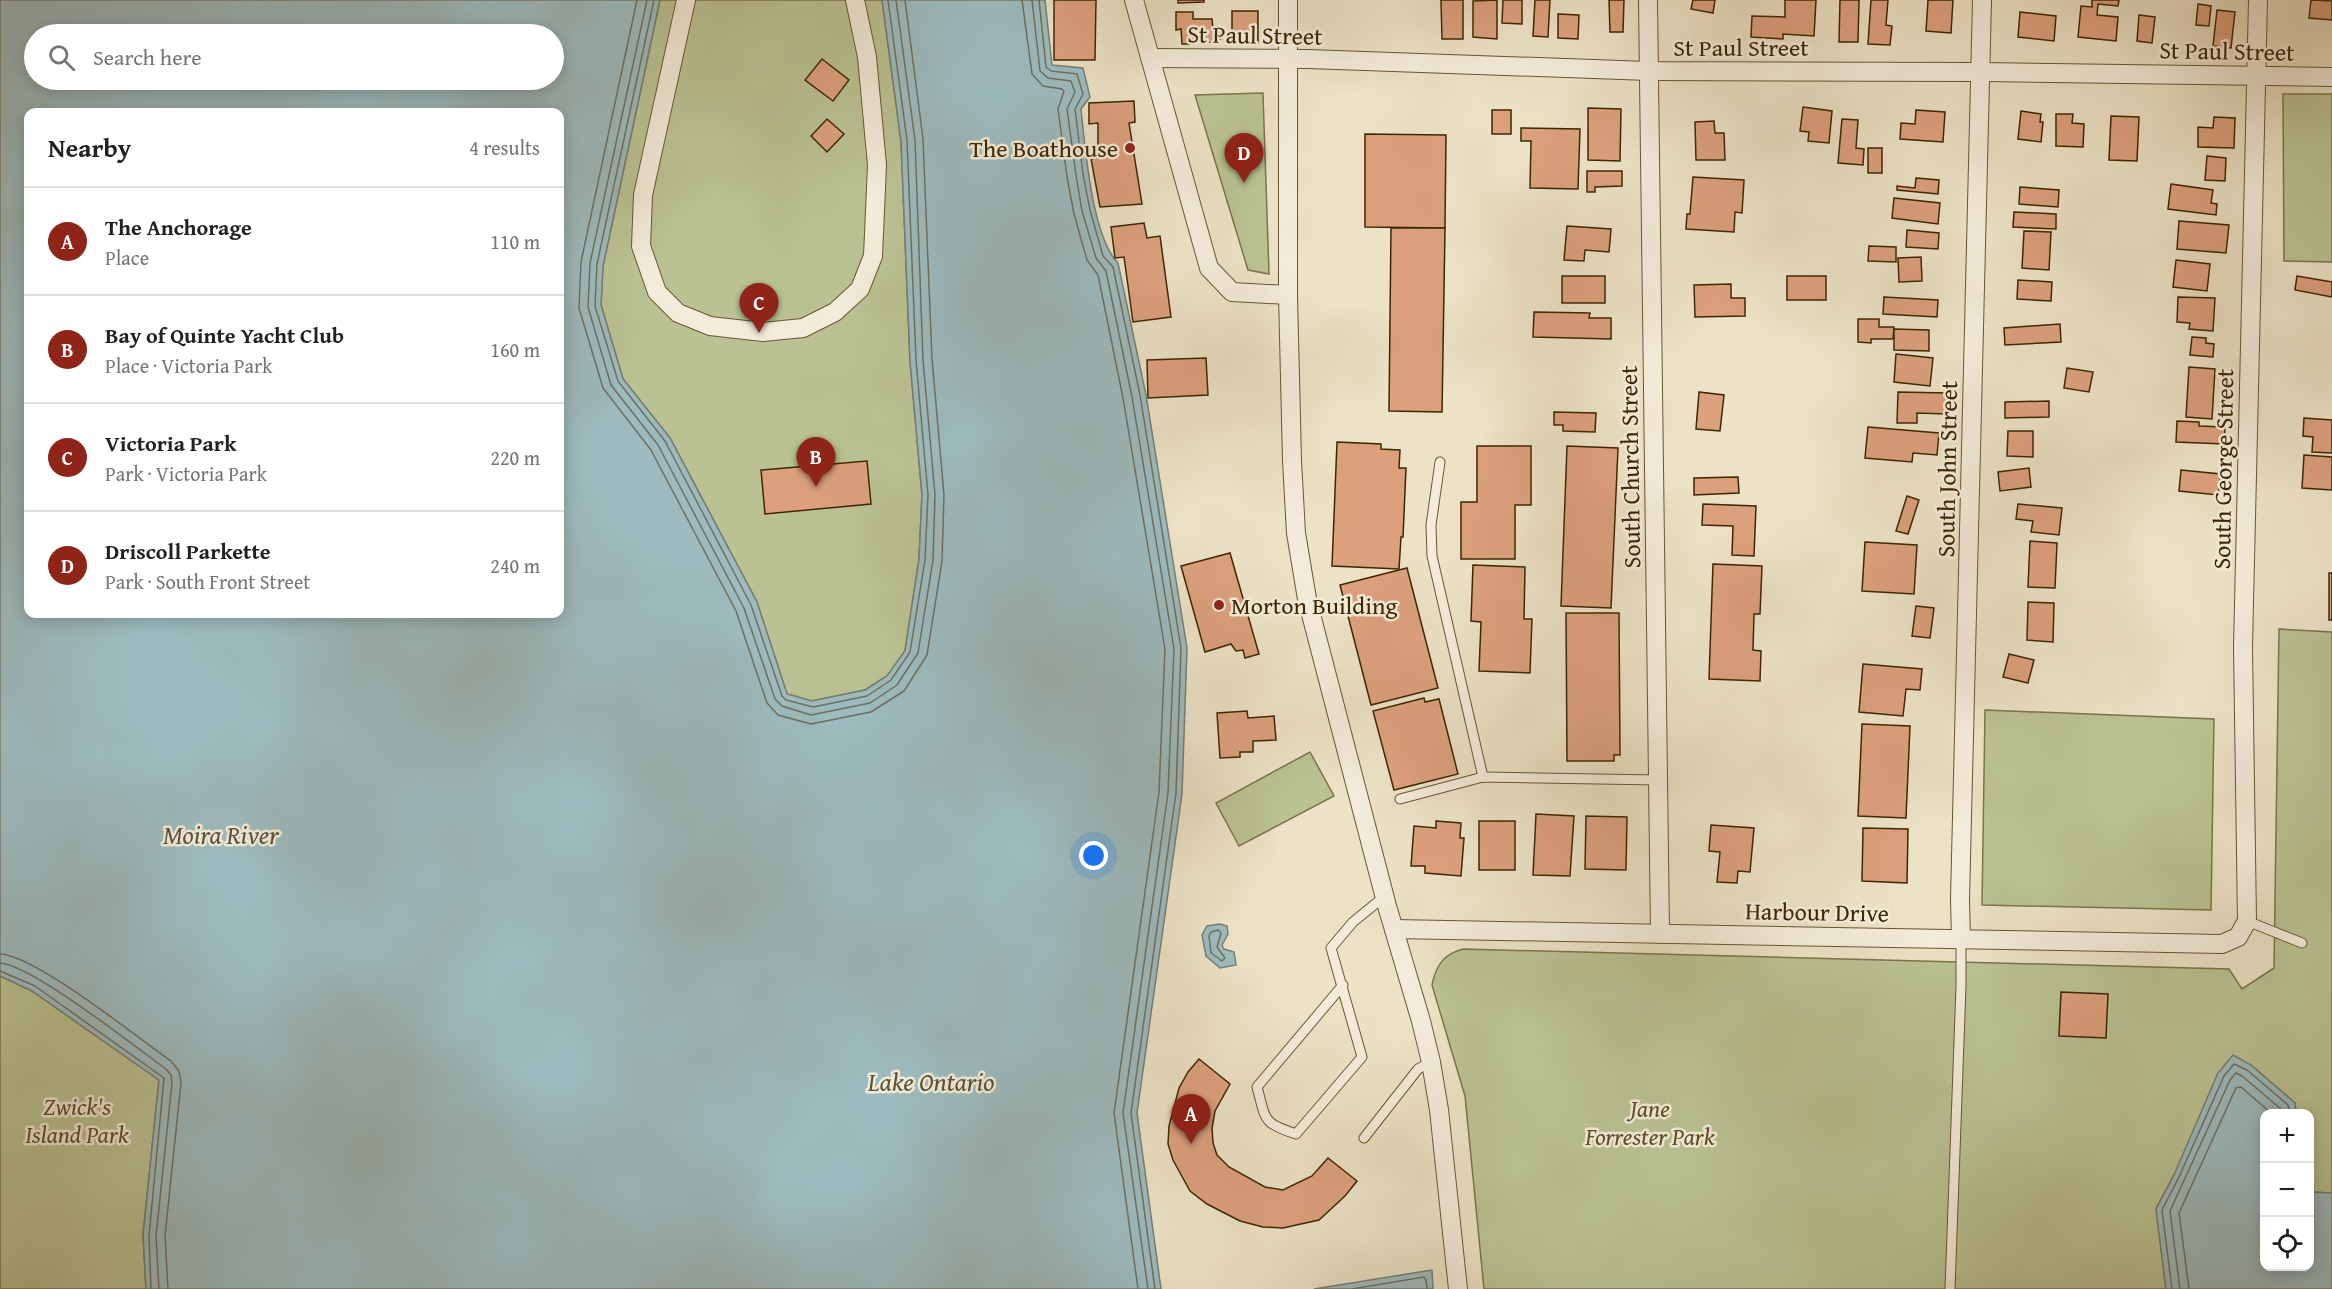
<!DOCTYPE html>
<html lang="en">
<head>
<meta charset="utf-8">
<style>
  :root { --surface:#fff; --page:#f2f2f2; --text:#202124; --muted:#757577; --line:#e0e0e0; --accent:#8f2418 }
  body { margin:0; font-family:"Gentium Book Plus",serif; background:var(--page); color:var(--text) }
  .controls { position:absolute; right:18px; bottom:18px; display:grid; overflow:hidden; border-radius:12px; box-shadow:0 3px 15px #0003 }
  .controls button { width:54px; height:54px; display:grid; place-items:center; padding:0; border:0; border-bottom:2px solid var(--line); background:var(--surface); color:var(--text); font:30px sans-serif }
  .you { position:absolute; left:1094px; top:856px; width:21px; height:21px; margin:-15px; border:4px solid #fff; border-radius:50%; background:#1a73e8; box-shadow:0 0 0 9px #1a73e833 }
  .badge { display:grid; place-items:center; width:39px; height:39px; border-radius:50%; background:var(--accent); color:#fff; font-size:20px; font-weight:700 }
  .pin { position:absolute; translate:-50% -50px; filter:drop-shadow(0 2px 3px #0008) }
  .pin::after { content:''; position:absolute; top:32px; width:21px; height:18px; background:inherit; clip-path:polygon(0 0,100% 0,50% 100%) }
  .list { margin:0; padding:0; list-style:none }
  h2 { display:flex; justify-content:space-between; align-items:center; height:78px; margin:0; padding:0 24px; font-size:26px }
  h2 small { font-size:20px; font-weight:400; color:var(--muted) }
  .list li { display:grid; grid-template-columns:39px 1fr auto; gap:18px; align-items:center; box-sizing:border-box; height:108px; padding:0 24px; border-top:2px solid var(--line) }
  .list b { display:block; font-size:22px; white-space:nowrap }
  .list p { margin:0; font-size:20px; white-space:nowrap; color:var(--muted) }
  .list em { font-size:20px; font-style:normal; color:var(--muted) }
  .icon { flex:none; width:33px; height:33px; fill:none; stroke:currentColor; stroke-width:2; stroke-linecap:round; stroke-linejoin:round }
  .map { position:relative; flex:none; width:2332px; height:1289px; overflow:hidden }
  .search { position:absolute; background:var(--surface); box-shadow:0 3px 15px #0003; left:24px; top:24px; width:540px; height:66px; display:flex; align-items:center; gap:15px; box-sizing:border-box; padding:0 21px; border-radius:33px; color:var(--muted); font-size:22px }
  .panel { position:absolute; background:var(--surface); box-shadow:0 3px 15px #0003; left:24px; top:108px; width:540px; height:510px; border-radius:12px }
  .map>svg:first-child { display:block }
  .green { fill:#bac293; stroke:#7c744a; stroke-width:1.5 }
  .water { fill:#9dbbbf; stroke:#777f73; stroke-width:1.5; fill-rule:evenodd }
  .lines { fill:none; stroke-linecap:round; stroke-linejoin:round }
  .shore { stroke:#6e7060; stroke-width:1.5 }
  .building { fill:#dca07d; stroke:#3e2602; stroke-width:1.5 }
  .service-casing { stroke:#6a5533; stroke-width:11 }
  .minor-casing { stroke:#6a5533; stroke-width:20 }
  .service { stroke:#f3ecda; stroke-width:9 }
  .minor { stroke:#f3ecda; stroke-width:18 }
  .poi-dot { fill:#8f2418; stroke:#f3ecda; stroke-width:2 }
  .labels { text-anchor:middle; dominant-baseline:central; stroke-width:5; stroke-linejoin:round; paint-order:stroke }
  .street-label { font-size:24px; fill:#3e2602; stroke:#f3ecda }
  .poi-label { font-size:24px; fill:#3e2602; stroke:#f3ecda; text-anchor:end }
  .park-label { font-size:24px; font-style:italic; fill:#5d4d26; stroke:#f3ecda }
  .water-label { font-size:26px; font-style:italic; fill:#5a533b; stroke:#f3ecda }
</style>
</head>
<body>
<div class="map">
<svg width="2332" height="1289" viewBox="0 0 2332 1289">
  <rect width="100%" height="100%" fill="#ece2c6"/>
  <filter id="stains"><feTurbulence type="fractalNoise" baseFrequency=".00333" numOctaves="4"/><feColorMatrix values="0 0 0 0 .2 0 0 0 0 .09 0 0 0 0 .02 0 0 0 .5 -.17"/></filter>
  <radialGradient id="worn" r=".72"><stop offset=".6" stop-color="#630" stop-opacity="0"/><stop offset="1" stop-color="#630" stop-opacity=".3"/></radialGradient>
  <g class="green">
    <polygon points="660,0 882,0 901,141 910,361 922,495 919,559 905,651 887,676 865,690 812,701 787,694 757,602 670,438 623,379 601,305 603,266"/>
    <polygon points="1263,93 1263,94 1269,274 1248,270 1195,95"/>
    <polygon points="2283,94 2332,94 2332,262 2284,261"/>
    <path d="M 2279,629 L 2332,632 L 2332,1193 L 2310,1192 L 2310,1114 L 2296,1113 L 2295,1103 L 2251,1065 L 2174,1175 L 2156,1209 L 2166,1289 L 1484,1289 L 1465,1096 L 1432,985 C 1436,965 1444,954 1463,949 L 2229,969 L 2242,989 L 2274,968 Z"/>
    <polygon points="1985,710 2214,719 2211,910 1982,905"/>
    <polygon points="1310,752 1334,796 1239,846 1216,803"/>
    <polygon points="0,976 32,991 159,1080 143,1235 146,1289 0,1289"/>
  </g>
  <g class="water">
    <path d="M 0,0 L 660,0 L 603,266 L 601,305 L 623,379 L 670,438 L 757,602 L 787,694 L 812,701 L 865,690 L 887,676 L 905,651 L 919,559 L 922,495 L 910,361 L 901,141 L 882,0 L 1045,0 L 1052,65 L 1083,68 L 1090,97 L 1081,109 C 1085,147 1092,237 1118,263 L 1146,395 L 1187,648 L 1182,794 L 1137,1113 L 1161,1289 L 146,1289 L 143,1235 L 159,1080 L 32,991 L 0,976 ZM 554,34 L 554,80 L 34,80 L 34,34 ZM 560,112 L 560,614 L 28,614 L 28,112 Z"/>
    <polygon points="1220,924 1227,926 1228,934 1222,945 1224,949 1234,952 1236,965 1220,968 1206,956 1202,935 1207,926"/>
    <polygon points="2233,1055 2251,1065 2295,1103 2296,1113 2264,1114 2264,1266 2310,1266 2310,1192 2332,1193 2332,1289 2166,1289 2156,1209 2174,1175 2218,1073"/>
    <polygon points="1432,1270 1433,1289 1314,1289"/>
  </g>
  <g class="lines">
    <g class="shore">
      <polyline points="637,0 581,262 579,308 603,388 651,450 736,611 767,703 778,715 811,724 871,712 904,691 927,655 942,561 944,495 932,359 923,139 905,0"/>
      <polyline points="647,0 590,263 588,307 611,385 658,445 744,608 775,699 782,706 811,715 870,703 897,685 918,653 933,560 935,495 923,360 915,140 896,0"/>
      <polyline points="654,0 597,264 595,306 618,381 665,441 751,605 782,696 786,700 813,707 867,696 891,680 910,652 925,560 928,495 916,360 907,140 888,0"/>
      <polyline points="1022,0 1032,74 1043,86 1062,89 1064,91 1058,109 1067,177 1074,214 1087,260 1098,275 1123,398 1165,649 1159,792 1114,1113 1138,1289"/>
      <polyline points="1032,0 1040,71 1048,78 1071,81 1075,92 1067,109 1076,175 1082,211 1096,258 1106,271 1132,397 1174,649 1168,793 1123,1113 1148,1289"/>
      <polyline points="1039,0 1046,67 1051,71 1077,74 1083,94 1075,109 1083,174 1090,210 1103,256 1113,267 1140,395 1181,648 1176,793 1131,1113 1155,1289"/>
      <polygon points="1218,930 1221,933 1217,947 1225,958 1222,961 1211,953 1209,936 1211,932"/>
      <path d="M 0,954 C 35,955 138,1038 171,1061 L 179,1071 L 181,1083 L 165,1236 L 168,1289"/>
      <path d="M 0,963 C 32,965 134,1046 166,1069 L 171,1075 L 172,1083 L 156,1236 L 159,1289"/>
      <polyline points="0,971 35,986 164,1078 149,1236 151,1289"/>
      <polyline points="1352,1289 1424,1277 1426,1280 1427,1289"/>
      <polyline points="2172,1289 2162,1210 2179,1177 2224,1076 2234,1064 2247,1070 2288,1105 2290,1114"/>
      <polyline points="2180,1289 2170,1211 2230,1080 2236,1073 2242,1076 2281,1109 2282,1114"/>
      <polyline points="2189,1289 2179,1213 2236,1088 2241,1087 2272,1114"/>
    </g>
  </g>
  <g class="building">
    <polygon points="1054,0 1096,0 1095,60 1054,60"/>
    <polygon points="1178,0 1204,0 1204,2 1178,3"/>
    <polygon points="1441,0 1463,0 1463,39 1442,39"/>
    <polygon points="1497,0 1497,39 1473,37 1473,1"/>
    <polygon points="1503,0 1522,0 1522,24 1502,23"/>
    <polygon points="1535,0 1550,0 1548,37 1533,36"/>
    <polygon points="1609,0 1624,0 1623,32 1610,32"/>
    <polygon points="1693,0 1715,0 1713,13 1691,9"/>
    <polygon points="1785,0 1816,0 1814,36 1783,34 1783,39 1751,37 1752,16 1785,17"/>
    <polygon points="1840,0 1859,0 1858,42 1839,42"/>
    <polygon points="1871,0 1888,0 1886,25 1892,26 1890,45 1868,44"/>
    <polygon points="1928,0 1953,0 1951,33 1926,31"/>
    <polygon points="2092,0 2119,0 2118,6 2098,4 2097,15 2118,17 2116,41 2078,37 2081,6 2092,7"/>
    <polygon points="2311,0 2332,1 2332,20 2309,18"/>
    <polygon points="2198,4 2211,6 2209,26 2196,25"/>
    <polygon points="2217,10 2235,12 2231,48 2213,46"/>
    <rect x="1232" y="11" width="26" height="32"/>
    <polygon points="1176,12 1193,12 1193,19 1212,19 1213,29 1220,29 1220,42 1202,42 1202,36 1192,36 1192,44 1182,44 1181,29 1176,30"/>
    <polygon points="2020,12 2056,16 2054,41 2018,37"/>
    <polygon points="1558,14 1579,15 1578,39 1558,38"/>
    <polygon points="2139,15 2155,17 2152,43 2137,41"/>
    <polygon points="822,59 849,80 833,101 805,80"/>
    <polygon points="1134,101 1135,122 1129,123 1142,204 1100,207 1091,159 1098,158 1098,123 1089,124 1089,103"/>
    <polygon points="1803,107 1832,111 1829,143 1808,141 1809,132 1800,131"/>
    <polygon points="1588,108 1621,109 1620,161 1588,160"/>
    <rect x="1492" y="110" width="19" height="24"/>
    <polygon points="1916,110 1945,112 1943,142 1900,139 1901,123 1915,124"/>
    <polygon points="2021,111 2041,114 2040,122 2043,122 2041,142 2018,139"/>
    <polygon points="2056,114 2073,114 2072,123 2084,124 2083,147 2056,146"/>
    <polygon points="2111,116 2139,117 2137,161 2109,160"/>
    <polygon points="2214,117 2235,118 2234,148 2198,147 2198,127 2213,128"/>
    <polygon points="827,119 844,134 827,152 811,136"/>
    <polygon points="1842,119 1858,120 1856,148 1864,149 1863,165 1838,163"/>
    <polygon points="1714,121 1715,133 1724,133 1725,160 1696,160 1695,122"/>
    <polygon points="1521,128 1580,129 1578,189 1530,188 1531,141 1521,141"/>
    <polygon points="1365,134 1446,135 1445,228 1365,227"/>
    <rect x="1868" y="148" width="14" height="25"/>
    <polygon points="2207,156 2226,158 2225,181 2205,180"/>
    <polygon points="1587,171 1622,171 1622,186 1595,187 1595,192 1587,192"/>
    <polygon points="1693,177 1744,180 1742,213 1735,212 1734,232 1686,229 1687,214 1690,214"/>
    <polygon points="1916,178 1939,180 1938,194 1897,190 1897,186 1915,188"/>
    <polygon points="2171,184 2213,190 2211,203 2217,204 2216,215 2168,209"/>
    <polygon points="2020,187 2059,190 2058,207 2019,204"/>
    <polygon points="1894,198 1940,203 1938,224 1892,218"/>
    <polygon points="2014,212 2056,214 2056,229 2013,227"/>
    <polygon points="2179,221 2229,225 2226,253 2177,249"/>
    <polygon points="1144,223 1147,238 1160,236 1171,317 1133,322 1124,257 1115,258 1111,227"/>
    <polygon points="1567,226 1611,229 1609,252 1585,250 1584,261 1564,260"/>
    <polygon points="1391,228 1445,228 1442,412 1389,411"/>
    <polygon points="1907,230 1939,233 1938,249 1906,247"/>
    <polygon points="2024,231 2051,232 2049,270 2022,268"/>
    <polygon points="1869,246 1896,247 1896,262 1868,261"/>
    <polygon points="1921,257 1922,281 1899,282 1898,258"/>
    <polygon points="2176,260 2210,264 2207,291 2173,287"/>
    <rect x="1562" y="276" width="43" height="27"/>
    <rect x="1787" y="276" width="39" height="24"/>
    <polygon points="2297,276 2332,282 2332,297 2295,290"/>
    <polygon points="2018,280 2052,282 2051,301 2017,299"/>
    <polygon points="1731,284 1731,298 1745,298 1745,316 1695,317 1694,285"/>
    <polygon points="1884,297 1938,300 1937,317 1883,314"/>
    <polygon points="2178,297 2215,298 2213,331 2189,329 2190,323 2177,322"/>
    <polygon points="1534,312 1590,313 1589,318 1611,318 1611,339 1533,337"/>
    <polygon points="1858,319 1879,319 1879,327 1894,327 1893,339 1871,339 1871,343 1858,342"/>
    <polygon points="2060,324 2061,342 2005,345 2004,328"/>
    <polygon points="1894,329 1929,330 1929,351 1894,350"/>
    <polygon points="2192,337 2206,338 2206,343 2214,344 2213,357 2190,355"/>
    <polygon points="1896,354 1933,358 1930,386 1894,382"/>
    <polygon points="1206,358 1208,395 1148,398 1147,360"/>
    <polygon points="2189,367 2215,369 2212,419 2186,417"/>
    <polygon points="2067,368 2093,372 2089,392 2064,388"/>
    <polygon points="1699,392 1724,395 1720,431 1696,429"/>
    <polygon points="1898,392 1948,393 1947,414 1917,413 1917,423 1897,423"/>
    <polygon points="2049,401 2049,417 2005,418 2005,402"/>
    <polygon points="1554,412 1596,413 1595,432 1563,431 1563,425 1554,425"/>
    <polygon points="2304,418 2332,420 2332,453 2312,452 2313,437 2303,436"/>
    <polygon points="2177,421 2199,422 2199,426 2225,427 2224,444 2176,442"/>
    <polygon points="1868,427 1939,433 1937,455 1913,453 1912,462 1865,458"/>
    <polygon points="2008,431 2033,431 2033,457 2007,456"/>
    <polygon points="1337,442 1381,444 1381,449 1400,450 1399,468 1406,468 1403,537 1401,537 1399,569 1332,566"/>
    <polygon points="1477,446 1531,446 1531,505 1515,505 1515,559 1461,559 1461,502 1477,502"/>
    <polygon points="1567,446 1618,448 1611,608 1561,606"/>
    <polygon points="2304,455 2332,457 2332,490 2302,488"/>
    <polygon points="867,461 871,504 765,514 761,470"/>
    <polygon points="2029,468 2031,487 2000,491 1998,472"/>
    <polygon points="2181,470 2221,474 2218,495 2179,491"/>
    <polygon points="1738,477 1739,493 1694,495 1694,478"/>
    <polygon points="1907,496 1919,500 1908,534 1896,531"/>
    <polygon points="1703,504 1756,506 1754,556 1732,555 1733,526 1702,525"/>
    <polygon points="2018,504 2062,508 2059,535 2031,532 2033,521 2016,519"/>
    <polygon points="2030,541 2057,543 2055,588 2028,587"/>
    <polygon points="1865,542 1917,545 1914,594 1862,591"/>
    <polygon points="1230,553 1259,654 1245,658 1243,650 1236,651 1231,644 1205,652 1181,566"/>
    <polygon points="1713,564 1762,566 1760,614 1754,614 1753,650 1761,651 1760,681 1709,679"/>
    <polygon points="1473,565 1525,567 1524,619 1532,619 1530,673 1479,671 1481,622 1471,621"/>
    <polygon points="1407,568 1438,688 1371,705 1340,585"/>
    <rect x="2329" y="573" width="3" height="47"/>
    <polygon points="2028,602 2054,603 2053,642 2027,640"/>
    <polygon points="1916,606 1934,608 1930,638 1912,636"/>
    <polygon points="1566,613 1619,613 1620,755 1614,755 1614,761 1567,761"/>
    <polygon points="2009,654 2034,660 2028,683 2003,677"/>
    <polygon points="1863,664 1922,669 1920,690 1906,689 1903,716 1859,712"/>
    <polygon points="1424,698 1425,702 1439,699 1458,774 1394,790 1373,711"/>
    <polygon points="1247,711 1248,718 1274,716 1276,740 1253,741 1253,752 1240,752 1240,757 1220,758 1217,713"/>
    <polygon points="1862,724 1910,726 1906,818 1858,816"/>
    <polygon points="1536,814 1574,816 1570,876 1533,875"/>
    <polygon points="1586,816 1627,817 1626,870 1585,869"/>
    <polygon points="1436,821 1461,823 1460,838 1464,838 1461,876 1425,873 1425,866 1411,866 1414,826 1436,828"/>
    <rect x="1479" y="821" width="36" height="49"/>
    <polygon points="1711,825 1754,828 1750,872 1738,871 1737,883 1717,882 1720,852 1709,851"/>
    <polygon points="1863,828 1908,829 1907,883 1862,881"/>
    <polygon points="2061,992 2108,994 2106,1038 2059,1036"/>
    <polygon points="1199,1059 1230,1084 1215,1111 1212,1128 1213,1143 1217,1155 1229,1167 1265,1187 1283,1190 1312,1176 1328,1158 1357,1181 1345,1196 1319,1220 1283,1228 1263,1227 1240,1221 1207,1204 1190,1191 1173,1160 1168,1144 1169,1126 1179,1088 1188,1072"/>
  </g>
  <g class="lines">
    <g class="service-casing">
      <g id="service">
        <polyline points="1440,462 1431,525 1432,556 1483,777"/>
        <polyline points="1400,799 1483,777 1658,780"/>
        <polyline points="2247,921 2302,943"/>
        <path d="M 1343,985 L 1257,1087 C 1266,1120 1262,1123 1296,1134 L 1362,1057 L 1331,948 L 1353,922 L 1385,896"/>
        <polyline points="1364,1138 1418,1069 1431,1062"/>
        <polyline points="1950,1289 1961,986 1961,939"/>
      </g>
    </g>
    <g class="minor-casing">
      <g id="minor">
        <polyline points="686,0 643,195 641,246 657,292 678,313 710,326 763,332 803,328 835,312 860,289 873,256 877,165 867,57 855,0"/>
        <polyline points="1134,0 1209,268 1232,292 1288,295"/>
        <polyline points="1288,0 1288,295 1292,461 1296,533 1307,599 1387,906 1421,1021 1431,1062 1439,1110 1458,1289"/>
        <polyline points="1648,0 1660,934"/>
        <polyline points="1150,58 1308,59 1649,71 1981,72 2332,77"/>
        <polyline points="1394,929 2222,944 2238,937 2247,921 2243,647 2258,0"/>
        <polyline points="1961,939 1960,899 1982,0"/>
      </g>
    </g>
    <use href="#service" class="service"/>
    <use href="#minor" class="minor"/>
  </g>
  <g class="poi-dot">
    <circle cx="1130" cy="148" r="6"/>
    <circle cx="1219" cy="605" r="6"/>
  </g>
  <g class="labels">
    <g class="street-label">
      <text transform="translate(1255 35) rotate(1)">St Paul Street</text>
      <text x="1741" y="47">St Paul Street</text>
      <text transform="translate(2227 51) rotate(1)">St Paul Street</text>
      <text transform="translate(1630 467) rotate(-91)">South Church Street</text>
      <text transform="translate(1947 469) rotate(-89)">South John Street</text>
      <text transform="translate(2223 469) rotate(-89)">South George Street</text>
      <text transform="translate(1817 912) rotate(1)">Harbour Drive</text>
    </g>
    <g class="poi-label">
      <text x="1118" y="148">The Boathouse</text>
      <text x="1231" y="605" text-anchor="start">Morton Building</text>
    </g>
    <g class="park-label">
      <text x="77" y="1106">Zwick's<tspan x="77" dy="28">Island Park</tspan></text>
      <text x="1650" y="1108">Jane<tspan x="1650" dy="28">Forrester Park</tspan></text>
    </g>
    <g class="water-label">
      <text x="221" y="834">Moira River</text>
      <text x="931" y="1081">Lake Ontario</text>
    </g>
  </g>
  <rect width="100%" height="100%" filter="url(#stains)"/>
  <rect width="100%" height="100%" fill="url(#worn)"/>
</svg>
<div class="controls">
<button>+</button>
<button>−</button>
<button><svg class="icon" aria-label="locate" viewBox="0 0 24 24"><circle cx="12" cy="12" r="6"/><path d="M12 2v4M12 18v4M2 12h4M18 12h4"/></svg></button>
</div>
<div class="you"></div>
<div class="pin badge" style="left:1191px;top:1144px">A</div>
<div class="pin badge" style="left:816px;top:487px">B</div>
<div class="pin badge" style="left:759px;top:333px">C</div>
<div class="pin badge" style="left:1244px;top:183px">D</div>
<div class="search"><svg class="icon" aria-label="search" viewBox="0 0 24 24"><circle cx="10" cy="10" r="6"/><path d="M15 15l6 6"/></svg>Search here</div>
<section class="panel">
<h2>Nearby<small>4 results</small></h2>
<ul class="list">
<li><span class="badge">A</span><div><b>The Anchorage</b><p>Place</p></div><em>110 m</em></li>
<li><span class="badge">B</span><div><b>Bay of Quinte Yacht Club</b><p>Place · Victoria Park</p></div><em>160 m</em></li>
<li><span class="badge">C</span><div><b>Victoria Park</b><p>Park · Victoria Park</p></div><em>220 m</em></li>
<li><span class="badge">D</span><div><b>Driscoll Parkette</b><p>Park · South Front Street</p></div><em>240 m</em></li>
</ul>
</section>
</div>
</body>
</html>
